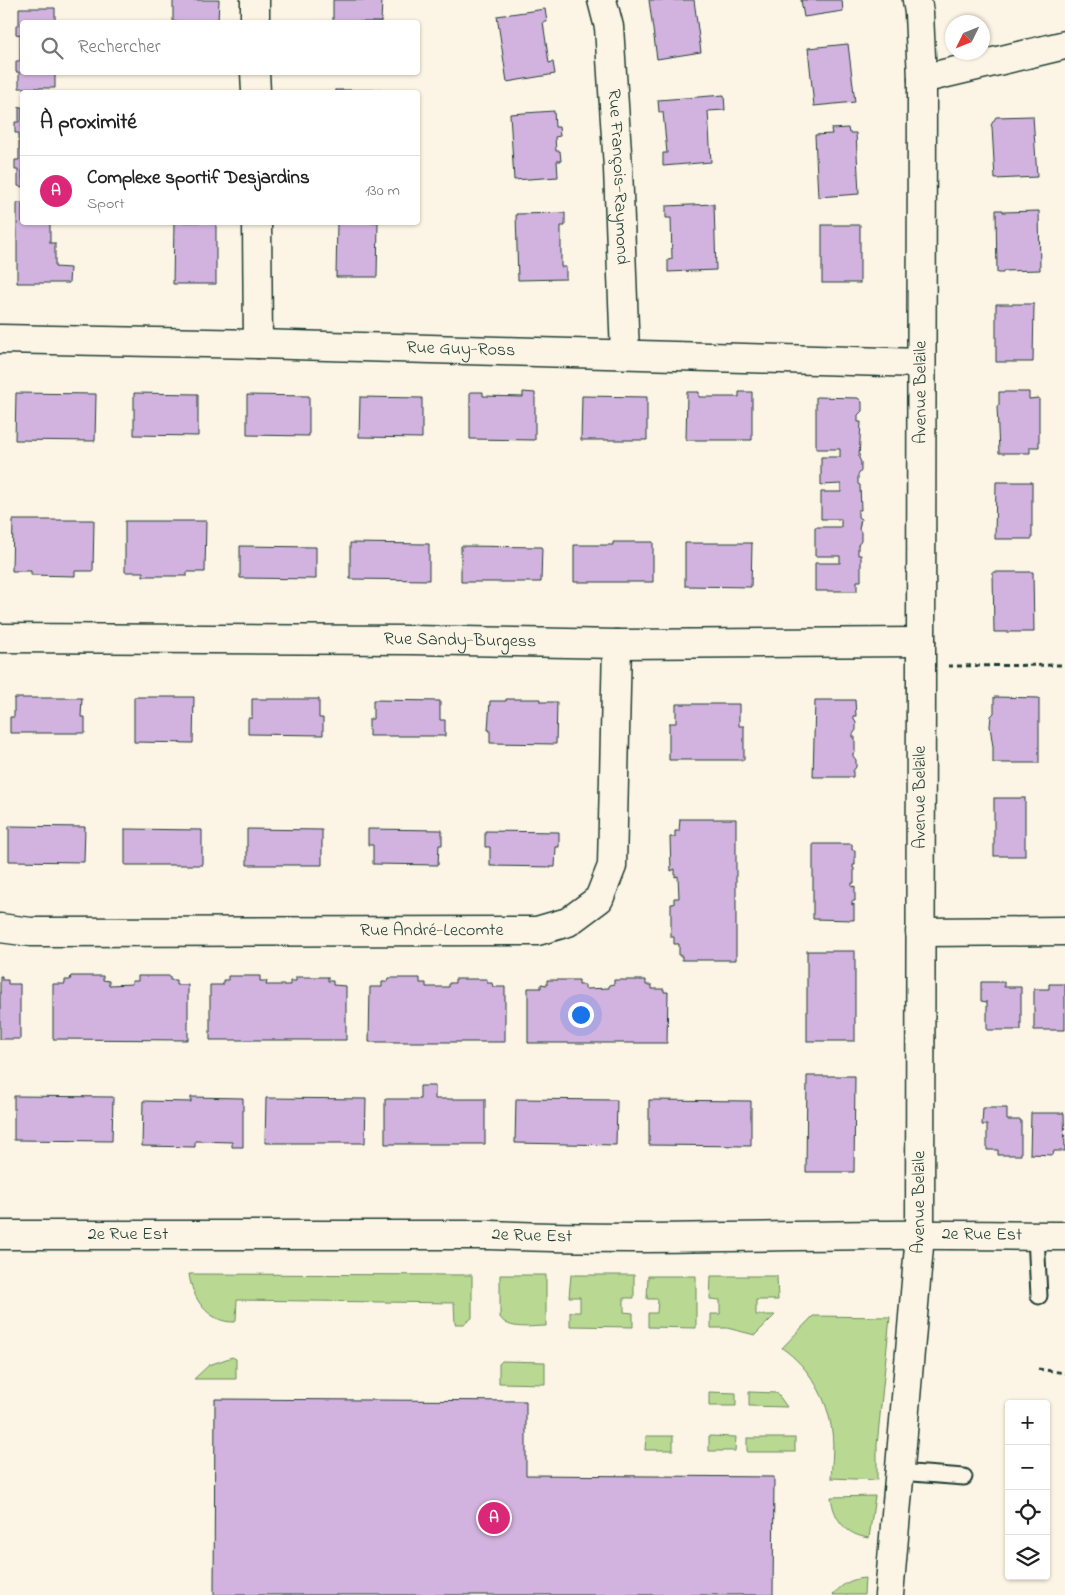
<!DOCTYPE html>
<html lang="fr">
<head>
<meta charset="utf-8">
<style>
  :root { --surface:#fff; --page:#f6f6f6; --text:#222; --muted:#767676; --line:#e0e0e0; --accent:#db2777 }
  body { margin:0; font-family:"Indie Flower",sans-serif; background:var(--page); color:var(--text) }
  .controls { position:absolute; right:15px; bottom:15px; display:grid; overflow:hidden; border-radius:5px; box-shadow:0 1px 4px #0004 }
  .controls button { width:45px; height:45px; display:grid; place-items:center; padding:0; border:0; border-bottom:1px solid var(--line); background:var(--surface); color:var(--text); font:25px sans-serif }
  .compass { position:absolute; left:945px; top:15px; width:45px; height:45px; border-radius:50%; background:var(--surface); box-shadow:0 1px 4px #0004; rotate:227deg }
  .you { position:absolute; left:580px; top:1014px; width:18px; height:18px; margin:-12px; border:4px solid #fff; border-radius:50%; background:#1a73e8; box-shadow:0 0 0 8px #1a73e833 }
  .badge { display:grid; place-items:center; width:32px; height:32px; border-radius:50%; background:var(--accent); color:#fff; font-size:16px; font-weight:700 }
  .pin { position:absolute; translate:-50% -50%; border:2px solid #fff; box-shadow:0 1px 5px #0006 }
  .list { margin:0; padding:0; list-style:none }
  h2 { display:flex; justify-content:space-between; align-items:center; height:65px; margin:0; padding:0 20px; font-size:21px }
  h2 small { font-size:16px; font-weight:400; color:var(--muted) }
  .list li { display:grid; grid-template-columns:32px 1fr auto; gap:15px; align-items:center; box-sizing:border-box; height:70px; padding:0 20px; border-top:1px solid var(--line) }
  .list b { display:block; font-size:19px; white-space:nowrap }
  .list p { margin:0; font-size:16px; white-space:nowrap; color:var(--muted) }
  .list em { font-size:16px; font-style:normal; color:var(--muted) }
  .icon { flex:none; width:28px; height:28px; fill:none; stroke:currentColor; stroke-width:2; stroke-linecap:round; stroke-linejoin:round }
  .map { position:relative; flex:none; width:1065px; height:1595px; overflow:hidden }
  .search { position:absolute; background:var(--surface); box-shadow:0 1px 4px #0004; left:20px; top:20px; width:400px; height:55px; display:flex; align-items:center; gap:12px; box-sizing:border-box; padding:0 18px; border-radius:5px; color:var(--muted); font-size:19px }
  .panel { position:absolute; background:var(--surface); box-shadow:0 1px 4px #0004; left:20px; top:90px; width:400px; height:135px; border-radius:5px }
  .map>svg:first-child { display:block }
  .green { fill:#b9d891; stroke:#6c8a62 }
  .building { fill:#d2b3df; stroke:#1f3d34 }
  .lines { fill:none; stroke-linecap:round; stroke-linejoin:round }
  .service-casing { stroke:#1f3d34; stroke-width:19 }
  .minor-casing { stroke:#1f3d34; stroke-width:31 }
  .tertiary-casing { stroke:#1f3d34; stroke-width:31 }
  .path { stroke:#1f3d34; stroke-width:3; stroke-dasharray:5 4; stroke-linecap:butt }
  .service { stroke:#fcf5e5; stroke-width:15 }
  .minor { stroke:#fcf5e5; stroke-width:28 }
  .tertiary { stroke:#fcf5e5; stroke-width:28 }
  .labels { text-anchor:middle; dominant-baseline:central; stroke-width:4; stroke-linejoin:round; paint-order:stroke }
  .street-label { font-size:18px; fill:#1f3d34; stroke:#fcf5e5 }
</style>
</head>
<body>
<div class="map">
<svg width="1065" height="1595" viewBox="0 0 1065 1595">
  <rect width="100%" height="100%" fill="#fcf5e5"/>
  <filter id="ink" filterUnits="userSpaceOnUse"><feTurbulence type="fractalNoise" baseFrequency=".02" numOctaves="2"/><feDisplacementMap in="SourceGraphic" scale="10" xChannelSelector="R" yChannelSelector="G"/><feConvolveMatrix kernelMatrix="1 2 1 2 8 2 1 2 1" color-interpolation-filters="sRGB"/></filter>
  <g filter="url(#ink)">
    <g class="green">
      <path d="M 189,1274 L 472,1275 L 472,1318 L 464,1324 L 455,1324 L 454,1303 L 237,1300 L 236,1320 L 235,1322 C 208,1323 192,1298 189,1274 Z"/>
      <path d="M 500,1275 L 546,1275 L 546,1326 C 532,1326 508,1331 500,1317 Z"/>
      <polygon points="571,1275 634,1275 634,1298 624,1298 624,1312 633,1313 633,1327 570,1326 570,1312 580,1312 580,1297 569,1297"/>
      <polygon points="648,1276 696,1276 696,1328 648,1327 648,1313 657,1313 658,1299 647,1299"/>
      <polygon points="711,1276 777,1276 778,1300 756,1300 756,1315 775,1315 755,1335 727,1328 711,1328 711,1314 720,1314 720,1300 710,1299"/>
      <path d="M 813,1316 L 890,1317 L 877,1445 L 877,1480 L 831,1478 C 832,1463 834,1447 832,1432 C 828,1398 809,1367 782,1348 Z"/>
      <polygon points="232,1357 236,1359 236,1379 194,1379 209,1365"/>
      <polygon points="502,1361 545,1362 545,1384 499,1383 499,1364"/>
      <polygon points="709,1392 736,1393 736,1406 709,1406"/>
      <polygon points="749,1392 777,1393 787,1407 749,1406"/>
      <polygon points="646,1436 673,1436 673,1450 645,1450"/>
      <polygon points="709,1436 736,1437 735,1451 709,1451"/>
      <rect x="747" y="1438" width="48" height="14"/>
      <path d="M 875,1496 L 869,1538 C 846,1535 834,1520 831,1497 Z"/>
      <path d="M 865,1578 L 864,1595 L 833,1595 C 842,1584 851,1579 865,1578 Z"/>
    </g>
    <g class="building">
      <polygon points="173,0 219,0 218,22 173,22"/>
      <polygon points="333,0 382,0 381,22 333,22"/>
      <polygon points="649,0 694,0 701,52 657,59"/>
      <polygon points="801,0 842,0 843,11 804,17"/>
      <polygon points="19,8 55,8 55,22 22,22 22,72 55,72 55,88 19,88 19,72 16,72 16,61 20,61 20,35 16,34 16,25 19,25"/>
      <polygon points="545,9 547,22 543,22 549,63 553,62 555,74 507,82 497,16"/>
      <polygon points="848,44 855,102 814,106 808,48"/>
      <rect x="335" y="90" width="45" height="2"/>
      <polygon points="724,95 725,110 708,111 711,162 663,166 663,153 667,153 663,112 659,112 658,100"/>
      <polygon points="19,107 22,107 22,187 18,186 18,170 15,170 15,160 19,160 19,133 15,133 15,122 19,122"/>
      <polygon points="554,111 555,127 559,127 560,136 555,137 556,151 560,151 561,161 557,161 558,177 514,180 510,114"/>
      <polygon points="1033,116 1037,177 995,179 992,127 991,125 996,117"/>
      <polygon points="848,128 849,133 856,133 859,194 818,197 815,135 832,134 831,129"/>
      <polygon points="17,203 22,203 22,222 50,222 50,243 55,243 55,267 70,268 69,283 17,283"/>
      <polygon points="714,204 716,270 668,272 668,260 672,259 671,218 666,218 666,206"/>
      <polygon points="996,210 1003,210 1003,212 1039,211 1040,270 1003,271 1003,273 997,273"/>
      <polygon points="565,213 565,226 561,226 561,267 566,267 566,279 518,280 516,214"/>
      <polygon points="174,222 216,222 216,284 173,284"/>
      <polygon points="337,222 378,222 377,277 336,277"/>
      <rect x="822" y="225" width="38" height="58"/>
      <polygon points="996,304 1034,304 1033,362 996,362"/>
      <polygon points="470,392 483,392 483,396 523,397 523,392 535,393 535,440 470,439"/>
      <polygon points="687,392 699,392 699,397 739,397 739,392 752,392 752,440 686,440"/>
      <polygon points="999,392 1029,392 1029,399 1039,398 1039,447 1030,447 1030,453 999,453 997,406 999,405"/>
      <polygon points="16,393 96,394 95,441 15,440"/>
      <polygon points="134,393 198,394 198,436 134,435"/>
      <polygon points="247,395 309,396 309,436 247,435"/>
      <polygon points="582,396 647,397 647,440 581,440"/>
      <polygon points="360,397 422,398 422,438 359,437"/>
      <polygon points="816,397 858,398 862,402 862,411 858,415 858,422 861,422 859,458 861,462 861,471 858,475 858,484 860,485 861,510 858,510 858,517 861,519 859,529 861,532 861,541 858,545 858,555 861,555 861,581 857,581 857,591 815,591 815,563 840,563 840,556 815,556 815,527 841,527 841,519 821,519 821,492 841,492 841,484 821,485 821,457 840,457 840,449 816,449"/>
      <polygon points="996,482 1032,482 1032,539 995,539"/>
      <polygon points="13,520 94,520 93,571 75,571 75,576 31,575 31,571 12,571"/>
      <polygon points="125,521 206,521 205,572 187,572 187,576 143,576 143,572 125,572"/>
      <polygon points="613,542 653,542 653,582 574,582 574,545 613,545"/>
      <polygon points="350,543 429,544 429,580 350,579"/>
      <polygon points="685,543 752,543 751,587 685,586"/>
      <polygon points="240,546 316,547 316,579 240,578"/>
      <polygon points="461,546 542,547 541,582 461,582"/>
      <polygon points="993,572 1033,572 1034,632 994,632"/>
      <polygon points="134,697 194,697 193,743 134,742"/>
      <polygon points="994,697 1039,698 1039,763 993,763 993,747 990,726 991,716 994,713"/>
      <polygon points="14,698 82,698 81,717 85,717 85,733 10,733 10,717 14,717"/>
      <polygon points="252,699 319,699 319,718 323,718 323,735 248,734 248,718 252,718"/>
      <polygon points="506,699 541,699 541,702 557,702 556,744 490,743 490,730 488,730 490,701 506,701"/>
      <polygon points="373,700 440,701 440,720 445,720 445,736 369,736 369,719 373,719"/>
      <polygon points="815,700 855,700 856,716 853,716 856,723 856,730 853,734 853,737 855,737 855,753 853,753 853,756 856,760 856,767 853,771 853,777 813,777"/>
      <polygon points="676,704 739,704 739,726 744,726 744,760 669,760 669,723 676,723"/>
      <rect x="994" y="798" width="31" height="58"/>
      <polygon points="680,819 736,819 736,960 682,960 682,956 679,956 679,944 674,944 674,937 671,937 671,904 674,904 674,898 679,898 678,876 675,877 675,869 671,871 670,837 675,837 675,831 679,831"/>
      <polygon points="9,826 85,827 84,862 9,861"/>
      <polygon points="125,829 202,830 202,865 125,865"/>
      <polygon points="247,829 322,830 322,865 247,865"/>
      <polygon points="368,829 442,830 442,845 439,845 438,865 373,864 373,845 368,845"/>
      <polygon points="485,831 559,832 559,847 556,847 555,867 490,866 490,847 485,847"/>
      <polygon points="813,844 852,844 852,850 855,850 855,865 853,865 853,868 854,868 854,883 852,883 852,887 855,886 855,901 852,901 852,905 854,904 854,920 813,919"/>
      <rect x="807" y="951" width="48" height="90"/>
      <polygon points="0,976 2,976 2,980 8,980 8,984 20,984 20,1039 0,1039"/>
      <polygon points="71,976 103,976 103,980 109,981 109,985 132,984 132,981 138,981 138,976 170,976 170,980 176,980 176,985 188,985 188,1040 53,1039 53,984 65,984 65,980 70,980"/>
      <polygon points="228,976 260,976 260,981 267,981 266,985 290,985 290,981 296,981 296,977 328,977 328,981 333,981 333,985 346,986 346,1040 210,1040 210,985 223,985 223,980 228,980"/>
      <polygon points="388,978 420,978 420,983 426,983 426,987 449,987 449,983 455,983 455,979 487,979 487,983 492,983 493,987 505,987 505,1042 369,1042 370,987 382,987 382,982 387,982"/>
      <polygon points="547,980 579,980 579,985 585,985 585,989 609,988 609,985 614,984 614,980 646,980 646,985 652,985 652,989 664,989 664,992 668,992 667,1043 528,1043 528,988 541,988 541,984 547,985"/>
      <polygon points="981,982 1004,982 1004,987 1021,987 1021,1030 987,1030 987,1002 981,1001"/>
      <polygon points="1049,984 1065,984 1065,1030 1034,1030 1034,989 1049,989"/>
      <polygon points="807,1076 855,1076 854,1172 806,1172"/>
      <polygon points="420,1086 435,1086 435,1099 485,1099 485,1144 385,1144 385,1099 420,1099"/>
      <polygon points="14,1096 113,1097 112,1141 14,1140"/>
      <polygon points="191,1097 243,1098 243,1147 232,1147 232,1142 195,1141 195,1147 142,1146 143,1101 191,1102"/>
      <polygon points="266,1098 366,1099 365,1143 265,1143"/>
      <polygon points="516,1099 617,1100 616,1145 515,1143"/>
      <polygon points="649,1100 751,1101 751,1146 649,1145"/>
      <polygon points="983,1108 1007,1108 1007,1120 1021,1120 1021,1155 998,1155 998,1150 987,1150 987,1125 982,1125"/>
      <polygon points="1031,1113 1064,1113 1065,1151 1054,1151 1053,1155 1030,1154"/>
      <polygon points="215,1399 526,1401 526,1475 774,1477 773,1595 214,1595"/>
    </g>
    <g class="lines">
      <g class="service-casing">
        <g id="service">
          <polyline points="1036,1236 1039,1296"/>
          <polyline points="899,1472 964,1477"/>
        </g>
      </g>
      <g class="minor-casing">
        <g id="minor">
          <polyline points="255,0 255,22"/>
          <path id="s1" d="M 602,0 L 609,27 L 618,168 L 625,354"/>
          <polyline points="255,72 256,92"/>
          <polyline points="922,79 1065,45"/>
          <polyline points="257,222 258,344"/>
          <path id="s2" d="M 0,339 L 258,344 L 921,363"/>
          <path id="s3" d="M 0,638 L 412,640 L 617,644 L 921,642"/>
          <path id="s4" d="M 0,928 L 31,932 L 537,931 L 568,922 L 599,899 L 612,866 L 617,644"/>
          <polyline points="920,932 1065,931"/>
        </g>
      </g>
      <g class="tertiary-casing">
        <g id="tertiary">
          <path id="s5" d="M 0,1235 L 491,1235 C 620,1241 750,1236 880,1235 C 942,1234 1003,1236 1065,1236"/>
          <path id="s6" d="M 889,1595 L 920,1235 L 922,79 L 919,13 L 917,0"/>
        </g>
      </g>
      <g class="path">
        <polyline points="948,666 1065,665"/>
        <polyline points="1038,1369 1065,1373"/>
      </g>
      <use href="#service" class="service"/>
      <use href="#minor" class="minor"/>
      <use href="#tertiary" class="tertiary"/>
    </g>
  </g>
  <g class="labels">
    <g class="street-label">
      <text stroke="none"><textPath href="#s1" startOffset="178">Rue François-Raymond</textPath></text>
      <text stroke="none"><textPath href="#s2" startOffset="461">Rue Guy-Ross</textPath></text>
      <text stroke="none"><textPath href="#s6" startOffset="1204">Avenue Belzile</textPath></text>
      <text stroke="none"><textPath href="#s3" startOffset="460">Rue Sandy-Burgess</textPath></text>
      <text stroke="none"><textPath href="#s6" startOffset="799">Avenue Belzile</textPath></text>
      <text stroke="none"><textPath href="#s4" startOffset="432">Rue André-Lecomte</textPath></text>
      <text stroke="none"><textPath href="#s6" startOffset="394">Avenue Belzile</textPath></text>
      <text stroke="none"><textPath href="#s5" startOffset="128">2e Rue Est</textPath></text>
      <text stroke="none"><textPath href="#s5" startOffset="982">2e Rue Est</textPath></text>
      <text stroke="none"><textPath href="#s5" startOffset="532">2e Rue Est</textPath></text>
    </g>
  </g>
</svg>
<div class="controls">
<button>+</button>
<button>−</button>
<button><svg class="icon" aria-label="locate" viewBox="0 0 24 24"><circle cx="12" cy="12" r="6"/><path d="M12 2v4M12 18v4M2 12h4M18 12h4"/></svg></button>
<button><svg class="icon" aria-label="layers" viewBox="0 0 24 24"><path d="M12 4l9 5-9 5-9-5zM3 14l9 5 9-5"/></svg></button>
</div>
<svg class="compass" viewBox="-18 -18 36 36"><path d="M0-13l5 13h-10z" fill="#e53935"/><path d="M0 13l5-13h-10z" fill="#767676"/></svg>
<div class="you"></div>
<div class="pin badge" style="left:494px;top:1518px">A</div>
<div class="search"><svg class="icon" aria-label="search" viewBox="0 0 24 24"><circle cx="10" cy="10" r="6"/><path d="M15 15l6 6"/></svg>Rechercher</div>
<section class="panel">
<h2>À proximité<small></small></h2>
<ul class="list">
<li><span class="badge">A</span><div><b>Complexe sportif Desjardins</b><p>Sport</p></div><em>130 m</em></li>
</ul>
</section>
</div>
</body>
</html>
